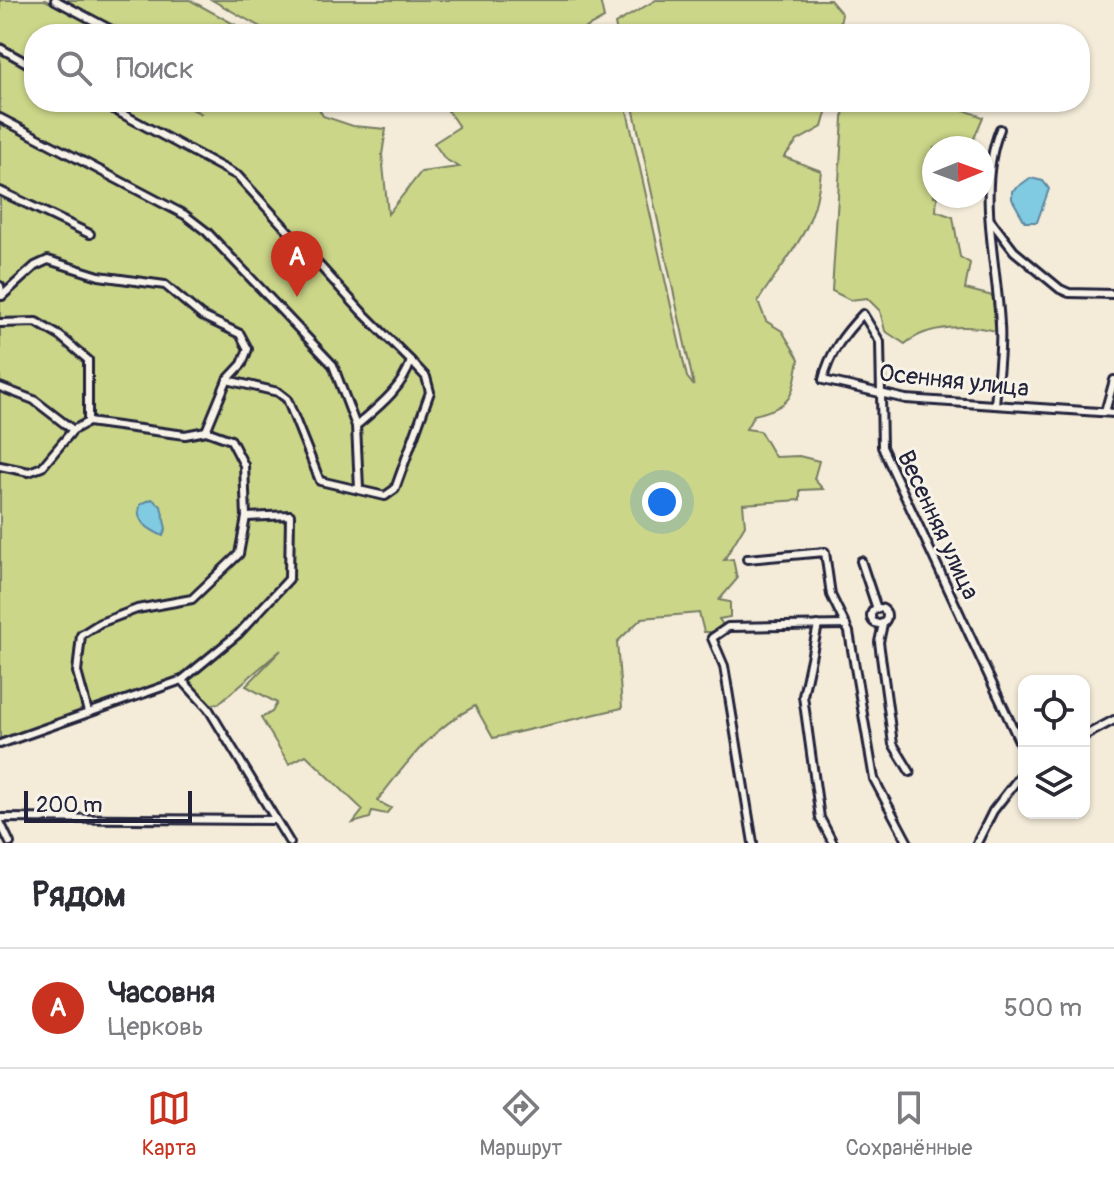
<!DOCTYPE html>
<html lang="ru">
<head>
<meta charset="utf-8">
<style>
  :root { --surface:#fff; --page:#f7f7f7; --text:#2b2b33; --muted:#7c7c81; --line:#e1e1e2; --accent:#c8321e }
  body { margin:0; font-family:Pangolin,sans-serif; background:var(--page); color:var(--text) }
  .controls { position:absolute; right:24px; bottom:24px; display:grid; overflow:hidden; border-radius:16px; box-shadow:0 2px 6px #0004 }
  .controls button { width:72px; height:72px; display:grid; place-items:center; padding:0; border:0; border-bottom:2px solid var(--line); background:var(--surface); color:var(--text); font:40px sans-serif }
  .compass { position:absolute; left:922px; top:136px; width:72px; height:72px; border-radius:50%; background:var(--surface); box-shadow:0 2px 6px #0004; rotate:89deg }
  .scale { position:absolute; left:24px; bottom:20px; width:168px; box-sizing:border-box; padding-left:8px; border:4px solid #22223b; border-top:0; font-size:22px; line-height:28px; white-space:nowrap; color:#22223b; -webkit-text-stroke:6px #f7f3e8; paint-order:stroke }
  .you { position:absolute; left:662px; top:502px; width:28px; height:28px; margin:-20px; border:6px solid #fff; border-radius:50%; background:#1a73e8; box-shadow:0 0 0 12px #1a73e833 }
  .badge { display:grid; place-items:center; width:52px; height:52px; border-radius:50%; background:var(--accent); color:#fff; font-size:26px; font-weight:700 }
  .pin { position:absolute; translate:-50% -66px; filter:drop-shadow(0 2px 4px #0008) }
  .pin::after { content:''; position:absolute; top:42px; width:28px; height:24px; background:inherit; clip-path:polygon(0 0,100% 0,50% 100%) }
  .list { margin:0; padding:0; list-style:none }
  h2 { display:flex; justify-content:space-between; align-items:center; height:104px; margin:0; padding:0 32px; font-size:34px }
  h2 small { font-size:26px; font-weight:400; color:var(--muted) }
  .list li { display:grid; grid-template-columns:52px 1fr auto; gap:24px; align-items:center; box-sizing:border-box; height:120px; padding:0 32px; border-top:2px solid var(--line) }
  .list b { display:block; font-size:30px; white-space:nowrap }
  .list p { margin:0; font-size:26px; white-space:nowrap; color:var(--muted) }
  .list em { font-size:26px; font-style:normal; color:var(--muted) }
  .icon { flex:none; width:44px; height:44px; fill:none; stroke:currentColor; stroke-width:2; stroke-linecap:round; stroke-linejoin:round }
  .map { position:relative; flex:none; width:1114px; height:843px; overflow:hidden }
  .search { position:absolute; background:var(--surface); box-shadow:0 2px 6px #0004; left:24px; right:24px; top:24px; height:88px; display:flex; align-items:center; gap:20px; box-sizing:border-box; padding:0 28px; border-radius:32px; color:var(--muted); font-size:30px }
  .sheet { height:224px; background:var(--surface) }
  nav { display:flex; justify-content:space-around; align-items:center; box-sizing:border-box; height:112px; border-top:2px solid var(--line); background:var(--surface); font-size:22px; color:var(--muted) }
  nav a { display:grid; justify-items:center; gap:4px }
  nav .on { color:var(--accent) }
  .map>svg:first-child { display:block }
  .green { fill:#cbd689; stroke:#767c62; stroke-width:2 }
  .water { fill:#81cbe2; stroke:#5b879f; stroke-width:2 }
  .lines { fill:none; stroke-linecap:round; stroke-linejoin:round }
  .street-casing { stroke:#22223b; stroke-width:12 }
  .street { stroke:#f7f3e8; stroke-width:6 }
  .labels { text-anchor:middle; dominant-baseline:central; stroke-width:6; stroke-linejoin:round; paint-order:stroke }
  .street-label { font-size:24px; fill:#22223b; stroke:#f7f3e8 }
</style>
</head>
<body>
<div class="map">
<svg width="1114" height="843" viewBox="0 0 1114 843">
  <rect width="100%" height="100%" fill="#f4ecd9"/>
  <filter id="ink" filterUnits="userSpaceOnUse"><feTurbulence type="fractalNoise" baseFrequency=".0125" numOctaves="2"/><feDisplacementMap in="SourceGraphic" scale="16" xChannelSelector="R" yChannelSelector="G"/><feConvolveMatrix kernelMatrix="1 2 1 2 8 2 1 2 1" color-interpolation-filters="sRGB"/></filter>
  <g filter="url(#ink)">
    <g class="green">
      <path d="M 0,0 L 45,0 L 113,34 L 34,34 L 34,102 L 177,102 L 202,114 L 180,102 L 315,102 L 323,116 L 353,126 L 386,129 L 382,155 L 388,214 L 421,172 L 459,167 L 445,159 L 434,143 L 459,127 L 442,102 L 625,102 L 687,377 L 694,386 L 632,102 L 829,102 L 822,127 L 797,141 L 784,157 L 821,171 C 816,232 788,254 758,301 L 766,321 L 782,331 L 799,359 C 792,396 794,406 754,415 L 746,429 L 760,431 L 775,457 L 799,456 L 819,461 L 814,479 L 823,489 L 800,490 L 800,500 L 743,504 L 745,525 L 724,560 L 733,559 L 737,579 L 719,600 L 730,602 L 730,617 L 719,619 L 723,625 L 713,632 L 704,632 L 699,613 L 642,618 L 617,642 L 622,708 L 493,738 L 475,706 C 431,729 407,762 377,801 L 391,808 L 386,814 L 372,811 L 370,818 L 353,823 L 363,810 L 306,755 L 289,764 L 261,718 L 272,712 L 277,703 L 246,686 L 281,650 L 219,703 L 208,705 L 189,680 L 12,742 L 0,743 Z"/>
      <polygon points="62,0 190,0 252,34 130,34"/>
      <polygon points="212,0 600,0 604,18 575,34 273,34"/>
      <polygon points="656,0 830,0 842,14 838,34 617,34 615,24"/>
      <path d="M 844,102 L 943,102 L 983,117 L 970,148 L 934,148 L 934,196 L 937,196 L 936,211 L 953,217 L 960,257 L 970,263 L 965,289 L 993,296 L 996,331 C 968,324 927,325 905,344 L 885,331 L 880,311 L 867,298 L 850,300 L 832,291 Z"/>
    </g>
    <g class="water">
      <polygon points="1030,178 1043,181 1049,189 1037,222 1025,222 1012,199 1012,191"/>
      <path d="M 152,499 L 161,506 L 166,529 L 163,536 C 152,531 132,521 141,504 Z"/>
    </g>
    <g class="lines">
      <g class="street-casing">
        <g id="street">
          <polyline points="55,0 119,34"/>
          <polyline points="0,48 34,67"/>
          <path d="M 100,102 L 238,176 L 361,311 L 411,361 C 402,389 378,407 356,426"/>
          <polyline points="0,118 185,215 207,232 333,365 356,426 359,488"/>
          <polyline points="0,191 90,234"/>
          <polyline points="991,221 1014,251 1060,289 1069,293 1114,294"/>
          <polyline points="0,286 2,296 35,266 48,260 99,276 165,285 202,316 240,334 248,349 242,364 227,380 206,431"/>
          <polyline points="0,323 36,322 60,336 88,360 88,422"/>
          <polyline points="227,380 278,392 287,399 320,481 385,496 395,489 430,392 426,377 411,361"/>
          <polyline points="0,387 34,400 73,430"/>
          <path d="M 995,405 C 997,379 1002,351 1000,325 C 997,262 976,189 1000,129"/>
          <polyline points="1105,412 1114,380"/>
          <polyline points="0,466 29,472 42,467 73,430 88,422 185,435 206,431 231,440 244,465 246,517 239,554 192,599 137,609 100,623 81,635 77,672 88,712"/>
          <polyline points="747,559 825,552 831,595 849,632 874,779 908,843"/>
          <polyline points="861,561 877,609"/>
          <circle cx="879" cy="616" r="8"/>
          <polyline points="883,624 879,642 893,744 910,772"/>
          <polyline points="818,625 803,696 820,818 833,843"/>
          <polyline points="182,680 208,708 290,843"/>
          <polyline points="1084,736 1114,720"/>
          <path d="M 1020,743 L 882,447 L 880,342 L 863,314 C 845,333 829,353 823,380 L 906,399 L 1114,413"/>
          <polyline points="0,744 182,680 239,633 289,579 290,515 246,517"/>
          <polyline points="0,818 273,820"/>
          <polyline points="0,822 10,843"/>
          <polyline points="753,843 724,666 712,638 728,627 846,625"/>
          <polyline points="977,843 993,811 1024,771"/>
        </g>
      </g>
      <use href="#street" class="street"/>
    </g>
  </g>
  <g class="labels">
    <g class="street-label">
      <text transform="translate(954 381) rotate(6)">Осенняя улица</text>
      <text transform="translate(938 525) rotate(65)">Весенняя улица</text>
    </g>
  </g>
</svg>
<div class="controls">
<button><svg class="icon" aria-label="locate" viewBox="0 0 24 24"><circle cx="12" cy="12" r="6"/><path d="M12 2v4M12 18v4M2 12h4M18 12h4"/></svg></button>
<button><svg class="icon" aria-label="layers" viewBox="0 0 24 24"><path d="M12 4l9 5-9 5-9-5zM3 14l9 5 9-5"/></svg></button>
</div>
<svg class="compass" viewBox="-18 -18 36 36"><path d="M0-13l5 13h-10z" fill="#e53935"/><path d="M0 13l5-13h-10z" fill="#7c7c81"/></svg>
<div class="scale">200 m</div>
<div class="you"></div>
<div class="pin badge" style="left:297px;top:297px">A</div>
<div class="search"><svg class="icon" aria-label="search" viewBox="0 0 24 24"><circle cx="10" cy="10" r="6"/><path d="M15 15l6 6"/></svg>Поиск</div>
</div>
<section class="sheet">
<h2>Рядом<small></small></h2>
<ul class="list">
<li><span class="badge">A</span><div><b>Часовня</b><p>Церковь</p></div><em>500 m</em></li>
</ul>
</section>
<nav>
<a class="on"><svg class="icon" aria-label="map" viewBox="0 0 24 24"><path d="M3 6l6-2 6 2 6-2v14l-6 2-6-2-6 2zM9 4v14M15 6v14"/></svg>Карта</a>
<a><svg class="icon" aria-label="directions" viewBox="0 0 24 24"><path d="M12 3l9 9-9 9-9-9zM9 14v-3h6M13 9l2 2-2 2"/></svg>Маршрут</a>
<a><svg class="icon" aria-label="saved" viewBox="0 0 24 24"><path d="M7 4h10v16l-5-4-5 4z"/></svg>Сохранённые</a>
</nav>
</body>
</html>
